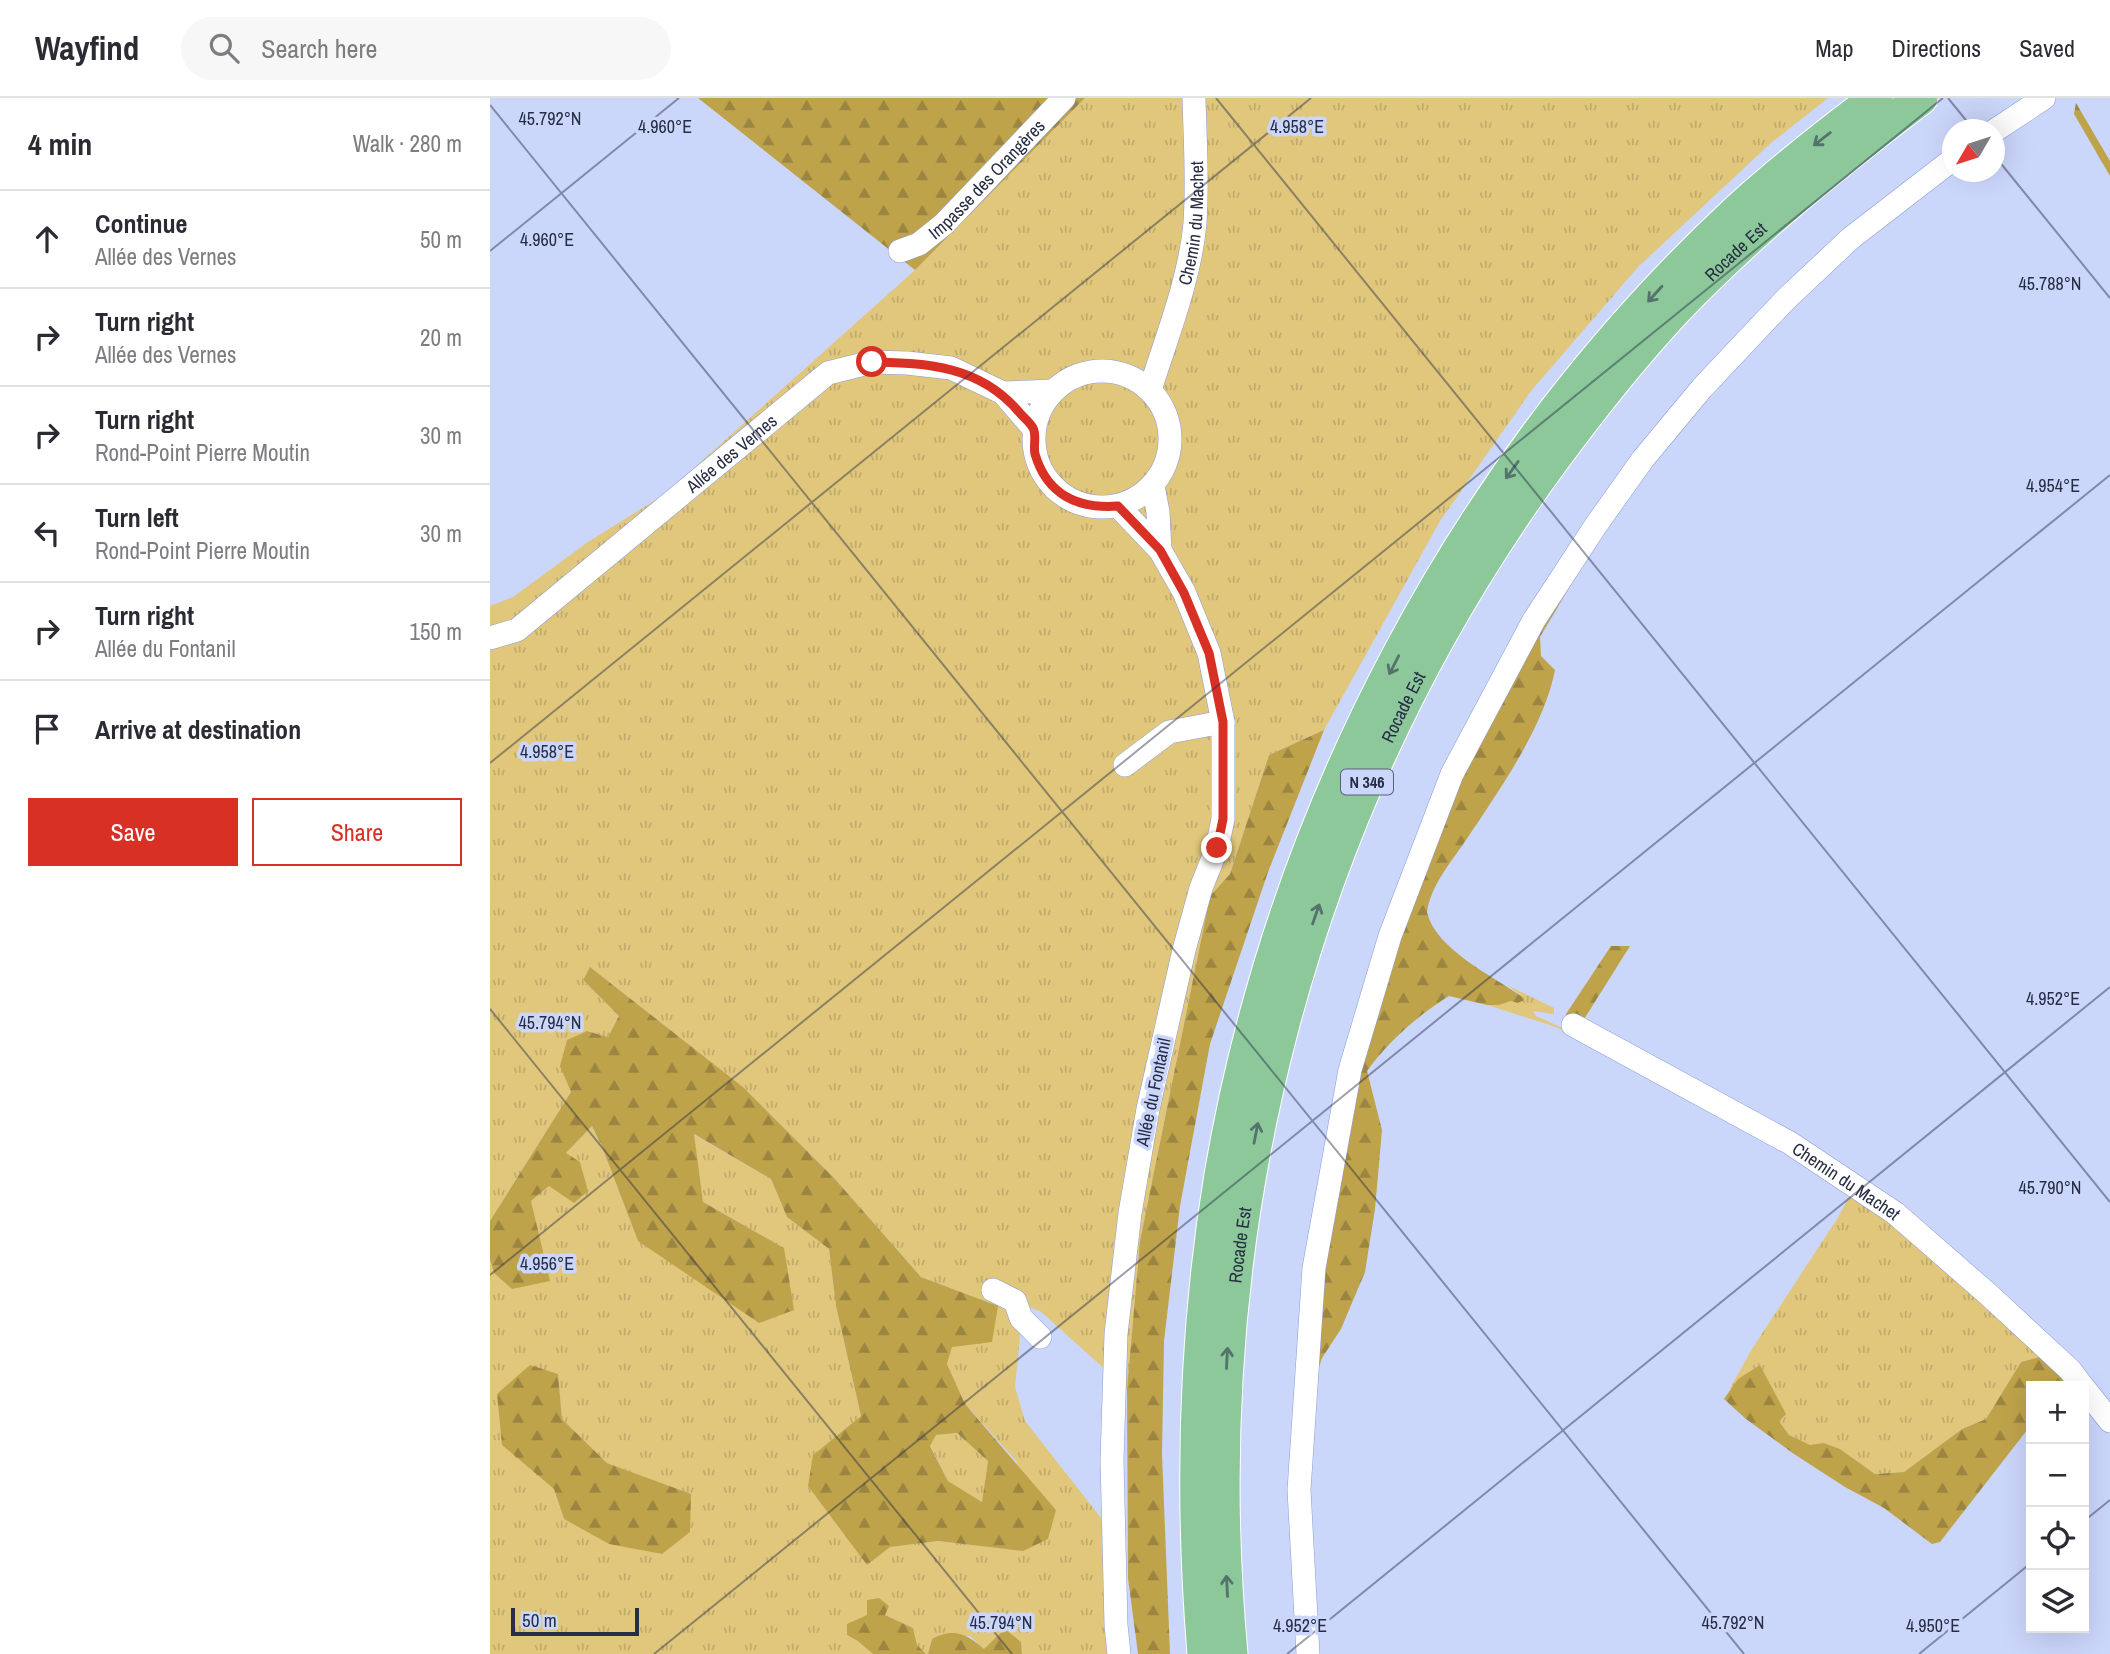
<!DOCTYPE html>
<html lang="en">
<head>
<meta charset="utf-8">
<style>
  :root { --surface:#fff; --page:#f7f7f7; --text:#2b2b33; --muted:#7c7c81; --line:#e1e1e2; --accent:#d93025 }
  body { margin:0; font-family:"Archivo Narrow",sans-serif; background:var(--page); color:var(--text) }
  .controls { position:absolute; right:21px; bottom:21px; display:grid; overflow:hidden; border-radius:0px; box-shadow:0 7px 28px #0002 }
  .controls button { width:63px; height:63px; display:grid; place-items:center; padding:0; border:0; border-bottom:2px solid var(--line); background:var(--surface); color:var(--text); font:35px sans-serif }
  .compass { position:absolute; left:1452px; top:21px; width:63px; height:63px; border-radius:50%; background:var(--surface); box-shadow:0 7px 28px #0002; rotate:231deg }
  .scale { position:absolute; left:21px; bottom:18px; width:128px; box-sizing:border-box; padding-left:7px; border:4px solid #262d44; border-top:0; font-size:19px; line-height:24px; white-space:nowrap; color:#262d44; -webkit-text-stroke:5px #cbd6fb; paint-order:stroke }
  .stop { position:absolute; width:21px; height:21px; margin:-16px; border:5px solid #d93025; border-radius:50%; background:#fff }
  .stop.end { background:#d93025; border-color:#fff; box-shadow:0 2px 7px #0008 }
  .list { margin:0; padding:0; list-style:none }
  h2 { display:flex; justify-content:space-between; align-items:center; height:91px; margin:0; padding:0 28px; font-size:30px }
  h2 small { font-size:23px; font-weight:400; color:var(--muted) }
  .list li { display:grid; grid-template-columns:46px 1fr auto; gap:21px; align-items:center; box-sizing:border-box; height:98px; padding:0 28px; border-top:2px solid var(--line) }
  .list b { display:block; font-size:26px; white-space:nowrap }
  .list p { margin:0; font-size:23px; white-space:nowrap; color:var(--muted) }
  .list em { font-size:23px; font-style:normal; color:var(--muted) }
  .actions { display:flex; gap:14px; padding:21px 28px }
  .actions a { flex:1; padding:16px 0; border:2px solid var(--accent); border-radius:0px; text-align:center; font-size:24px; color:var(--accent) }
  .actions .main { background:var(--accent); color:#fff }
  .icon { flex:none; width:38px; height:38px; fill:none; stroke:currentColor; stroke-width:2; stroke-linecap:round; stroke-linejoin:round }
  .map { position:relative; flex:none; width:1620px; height:1556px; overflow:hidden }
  header { display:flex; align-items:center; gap:42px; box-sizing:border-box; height:98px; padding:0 35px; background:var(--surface); border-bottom:2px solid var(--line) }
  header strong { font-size:33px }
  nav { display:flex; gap:38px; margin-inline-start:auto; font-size:24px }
  .search { width:490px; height:63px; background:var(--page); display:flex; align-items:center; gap:18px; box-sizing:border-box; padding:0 24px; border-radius:38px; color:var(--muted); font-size:26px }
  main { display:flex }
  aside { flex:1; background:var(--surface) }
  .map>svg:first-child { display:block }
  .grass { fill:url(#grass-tufts); fill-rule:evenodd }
  .forest { fill:url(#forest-firs); fill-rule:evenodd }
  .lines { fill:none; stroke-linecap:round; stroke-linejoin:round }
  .minor-casing { stroke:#8b9cd6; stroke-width:24 }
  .highway-casing { stroke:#fff; stroke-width:35 }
  .minor { stroke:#fff; stroke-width:23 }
  .highway { stroke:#8cc89a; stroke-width:33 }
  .oneway { stroke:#54736b }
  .route { stroke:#d93025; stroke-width:9 }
  .ticks { fill:none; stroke:#262d44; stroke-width:2; stroke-opacity:0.45 }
  .labels { text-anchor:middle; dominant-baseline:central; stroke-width:7; stroke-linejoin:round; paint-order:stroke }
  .shield { fill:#cbd6fb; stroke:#58607b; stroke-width:2 }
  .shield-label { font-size:16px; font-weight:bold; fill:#262d44 }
  .street-label { font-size:18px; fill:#262d44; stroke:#cbd6fb }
  .ticks-label { font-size:18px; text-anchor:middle; fill:#262d44; stroke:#cbd6fb; stroke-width:7; stroke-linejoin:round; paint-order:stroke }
</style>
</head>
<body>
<header>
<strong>Wayfind</strong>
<div class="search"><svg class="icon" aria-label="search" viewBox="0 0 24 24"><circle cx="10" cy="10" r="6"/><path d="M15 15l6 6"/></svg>Search here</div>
<nav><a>Map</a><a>Directions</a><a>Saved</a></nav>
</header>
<main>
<aside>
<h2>4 min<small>Walk · 280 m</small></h2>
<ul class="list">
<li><svg class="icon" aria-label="ahead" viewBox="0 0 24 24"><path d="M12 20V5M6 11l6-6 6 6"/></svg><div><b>Continue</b><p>Allée des Vernes</p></div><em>50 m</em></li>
<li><svg class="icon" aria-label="right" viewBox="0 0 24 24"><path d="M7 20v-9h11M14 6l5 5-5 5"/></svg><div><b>Turn right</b><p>Allée des Vernes</p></div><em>20 m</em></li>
<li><svg class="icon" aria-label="right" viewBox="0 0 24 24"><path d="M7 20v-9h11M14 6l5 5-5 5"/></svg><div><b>Turn right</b><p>Rond-Point Pierre Moutin</p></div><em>30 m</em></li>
<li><svg class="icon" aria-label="left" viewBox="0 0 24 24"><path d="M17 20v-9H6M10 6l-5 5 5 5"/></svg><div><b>Turn left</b><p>Rond-Point Pierre Moutin</p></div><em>30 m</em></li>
<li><svg class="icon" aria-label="right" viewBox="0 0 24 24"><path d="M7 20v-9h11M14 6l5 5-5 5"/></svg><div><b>Turn right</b><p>Allée du Fontanil</p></div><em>150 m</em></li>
<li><svg class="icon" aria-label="arrive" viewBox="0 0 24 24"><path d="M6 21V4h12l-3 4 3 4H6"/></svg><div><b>Arrive at destination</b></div></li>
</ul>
<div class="actions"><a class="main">Save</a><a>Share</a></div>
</aside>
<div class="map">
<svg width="1620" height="1556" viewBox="0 0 1620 1556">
  <defs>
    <pattern id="grass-tufts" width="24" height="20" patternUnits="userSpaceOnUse" patternTransform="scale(1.75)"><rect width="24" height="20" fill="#e1c77b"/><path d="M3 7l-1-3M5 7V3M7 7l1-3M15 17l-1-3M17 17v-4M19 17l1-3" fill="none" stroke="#c1ab6c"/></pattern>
    <pattern id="forest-firs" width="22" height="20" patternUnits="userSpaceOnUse" patternTransform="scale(1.75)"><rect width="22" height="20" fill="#bfa34b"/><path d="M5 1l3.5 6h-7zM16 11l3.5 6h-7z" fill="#9b8540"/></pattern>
  </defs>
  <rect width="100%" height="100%" fill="#cbd6fb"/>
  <g class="grass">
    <path d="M 595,0 L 1338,0 L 1281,45 L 1148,169 L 1041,293 L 950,423 L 834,632 L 779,657 L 740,776 L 720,798 L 650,1143 L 637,1291 L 550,1213 L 533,1207 L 525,1289 L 535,1323 L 611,1420 L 625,1556 L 532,1556 L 531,1544 L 494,1551 L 480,1538 L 442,1541 L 438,1556 L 436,1556 L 427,1548 L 423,1530 L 395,1517 L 377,1517 L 357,1537 L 368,1542 L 383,1556 L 0,1556 L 0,1162 L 4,1175 L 41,1103 L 59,1088 L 76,1055 L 102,1028 L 111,1046 L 148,1143 L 294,1150 L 213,1104 L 203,1036 L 281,1081 L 297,1119 L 339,1151 L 346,1208 L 371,1318 L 323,1357 L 377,1467 L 399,1449 L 448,1443 L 533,1453 L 527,1364 L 475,1306 L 457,1266 L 462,1249 L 508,1208 L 431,1179 L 344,1080 L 253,989 L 100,869 L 93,882 L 129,918 L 118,939 L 97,933 L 71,968 L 81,994 L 0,1123 L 0,508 L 23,499 L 98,444 L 175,396 L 425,172 ZM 68,1276 L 72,1321 L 117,1365 L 200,1396 L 74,1421 L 64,1391 Z"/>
    <polygon points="1017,887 1064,910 1064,916 1043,913 1046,918 1086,936 1362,1089 1556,1262 1549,1259 1531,1264 1496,1321 1472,1331 1414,1374 1385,1376 1350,1351 1334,1345 1320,1348 1299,1337 1289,1323 1295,1315 1270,1267 1239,1292 1234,1301 1262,1251 1347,1121 1363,1092 1143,969 1066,929 997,907 1009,907 1031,897"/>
    <polygon points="467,1335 498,1363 492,1404 458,1383 440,1347 446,1337"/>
  </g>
  <g class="forest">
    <polygon points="208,0 595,0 425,172"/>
    <polygon points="1586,5 1620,63 1620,78 1584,16"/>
    <path d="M 1098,458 L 1050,539 L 1051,558 L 1065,572 C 1054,629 1010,691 978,739 C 963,762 941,786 937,814 C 945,851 1003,878 1031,898 L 1034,902 L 1028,905 L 1021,903 L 1009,907 L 997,907 L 959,898 C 928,917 898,944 877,973 L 892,1032 L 885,1111 L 875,1174 L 851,1231 L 832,1260 L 827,1275 L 821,1276 L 853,1035 L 933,762 L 1020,573 Z"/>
    <polygon points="834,632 778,774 720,946 690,1108 674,1243 672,1356 680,1556 648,1556 638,1480 637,1291 650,1143 720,798 740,776 779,657"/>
    <polygon points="1121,848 1140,848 1091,926 1076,921 1076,916"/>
    <path d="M 100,869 L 253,989 L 344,1080 L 431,1179 L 508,1208 L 502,1244 L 462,1249 L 457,1266 L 475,1306 L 566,1412 L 558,1441 L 533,1453 L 448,1443 L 400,1449 L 377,1467 L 318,1388 L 323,1357 L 371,1318 L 346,1208 L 339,1151 L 297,1119 L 281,1081 L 204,1036 L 213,1104 L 294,1150 L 304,1212 L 269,1225 L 148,1143 L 111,1046 L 102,1028 L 76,1055 L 90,1064 L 98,1093 L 84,1105 L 59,1088 L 41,1103 L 60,1183 L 22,1191 L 4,1175 L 0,1162 L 0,1123 L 81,994 L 70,968 L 77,942 L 97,933 L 118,939 L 129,918 L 93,882 ZM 467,1335 L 498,1363 L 492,1404 L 458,1383 L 440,1348 L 446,1337 Z"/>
    <polygon points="1549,1259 1556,1262 1577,1283 1572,1288 1541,1288 1541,1327 1450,1444 1442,1446 1394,1410 1355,1389 1304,1356 1256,1321 1234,1301 1248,1281 1270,1267 1296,1316 1289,1323 1299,1337 1320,1347 1334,1345 1350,1351 1385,1376 1414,1374 1472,1331 1496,1321 1531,1264"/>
    <polygon points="40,1267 68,1276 72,1321 117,1365 201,1396 200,1434 172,1456 119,1446 74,1421 64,1391 12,1347 7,1296"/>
    <polygon points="389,1500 399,1508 395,1517 423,1530 427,1547 436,1556 383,1556 368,1543 357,1537 357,1526 377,1517 377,1502"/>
    <path d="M 515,1531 L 531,1544 L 532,1556 L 438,1556 L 442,1541 C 464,1529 477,1536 494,1551 Z"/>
  </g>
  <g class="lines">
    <g class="minor-casing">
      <g id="minor">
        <polyline points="1504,33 1554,0"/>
        <path id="s1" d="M 410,153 L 429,146 L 454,126 L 574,0"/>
        <circle cx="612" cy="341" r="68"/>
        <path id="s2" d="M 660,292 C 677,238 700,181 705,125 C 708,83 705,41 704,0"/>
        <polyline points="513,295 563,293"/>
        <polyline points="663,388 668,414 670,452"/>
        <polyline points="628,408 670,452 694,494 719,555 733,624 733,721 727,750 711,790 694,852 658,1011 640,1115 626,1236 622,1362 626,1527 629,1556"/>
        <path id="s3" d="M 0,540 L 27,532 L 338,275 L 382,264 L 417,265 L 461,270 L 513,295 L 544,331"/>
        <polyline points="635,667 679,634 733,624"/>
        <path id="s4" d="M 1083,927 L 1300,1045 L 1405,1115 L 1499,1197 L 1580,1272 L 1592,1288"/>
        <polyline points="503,1192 525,1203 531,1220 550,1239"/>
        <polyline points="1594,1290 1620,1323"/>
        <polyline points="818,1556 809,1392 824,1170 860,972 900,838 962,676 1044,522 1106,427 1153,361 1212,290 1296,201 1361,140 1462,62"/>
      </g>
    </g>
    <g class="highway-casing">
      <g id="highway">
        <path d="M 714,1556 C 701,1397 705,1234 731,1077 C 793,712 977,364 1248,112 C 1292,72 1339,35 1386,0"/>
        <path id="s5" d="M 741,1556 C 702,1131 809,708 1062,363 C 1101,310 1142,258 1187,210 C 1262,132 1345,65 1431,0"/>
      </g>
    </g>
    <use href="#minor" class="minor"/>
    <use href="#highway" class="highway"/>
  </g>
  <defs><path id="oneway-shaft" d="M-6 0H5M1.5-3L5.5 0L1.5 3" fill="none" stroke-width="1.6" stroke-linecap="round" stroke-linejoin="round" transform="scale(1.75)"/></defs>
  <g class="oneway">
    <use href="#oneway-shaft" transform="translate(1332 41) rotate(142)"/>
    <use href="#oneway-shaft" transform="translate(1165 196) rotate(132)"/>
    <use href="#oneway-shaft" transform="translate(1022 372) rotate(126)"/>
    <use href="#oneway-shaft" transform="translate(904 567) rotate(117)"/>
    <use href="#oneway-shaft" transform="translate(826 816) rotate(-71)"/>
    <use href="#oneway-shaft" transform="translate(766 1035) rotate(-79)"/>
    <use href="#oneway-shaft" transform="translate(737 1260) rotate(-87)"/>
    <use href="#oneway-shaft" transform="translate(737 1488) rotate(-93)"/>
  </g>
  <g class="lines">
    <path class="route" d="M 382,264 C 438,265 490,268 529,314 C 533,319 540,324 543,330 C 547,337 543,348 545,356 C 557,397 588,411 628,408 L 670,452 L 694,495 L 719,555 L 733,624 L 733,721 L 727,750"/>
  </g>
  <path class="ticks" d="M 726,0 L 1620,1104M 1458,0 L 1484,32M 0,7 L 1254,1556M 1504,57 L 1620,200M 0,153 L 189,0M 0,665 L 821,0M 0,911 L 522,1556M 0,1177 L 1453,0M 1594,1423 L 1620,1402M 164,1556 L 1620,377M 797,1556 L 1620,889M 1429,1556 L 1541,1465"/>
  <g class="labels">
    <rect class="shield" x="851" y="671.5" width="52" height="25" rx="5"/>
    <g class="shield-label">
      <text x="877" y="684">N 346</text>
    </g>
    <g class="street-label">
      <text stroke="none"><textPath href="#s1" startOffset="114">Impasse des Orangères</textPath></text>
      <text stroke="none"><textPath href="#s2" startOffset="173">Chemin du Machet</textPath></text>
      <text stroke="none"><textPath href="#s5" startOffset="1542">Rocade Est</textPath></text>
      <text stroke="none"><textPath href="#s3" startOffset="306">Allée des Vernes</textPath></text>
      <text stroke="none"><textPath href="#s5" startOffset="975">Rocade Est</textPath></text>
      <text transform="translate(663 994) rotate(-78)">Allée du Fontanil</text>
      <text stroke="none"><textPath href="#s4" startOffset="315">Chemin du Machet</textPath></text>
      <text stroke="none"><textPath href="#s5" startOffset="410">Rocade Est</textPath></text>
    </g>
  </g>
  <g class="ticks-label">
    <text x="60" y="27">45.792°N</text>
    <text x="175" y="35">4.960°E</text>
    <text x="807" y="35">4.958°E</text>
    <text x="57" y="148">4.960°E</text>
    <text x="1560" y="192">45.788°N</text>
    <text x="1563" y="394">4.954°E</text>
    <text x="57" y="660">4.958°E</text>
    <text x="1563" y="907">4.952°E</text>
    <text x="60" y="931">45.794°N</text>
    <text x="1560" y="1096">45.790°N</text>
    <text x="57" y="1172">4.956°E</text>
    <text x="511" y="1531">45.794°N</text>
    <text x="1243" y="1531">45.792°N</text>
    <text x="810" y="1534">4.952°E</text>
    <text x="1443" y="1534">4.950°E</text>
  </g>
</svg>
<div class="controls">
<button>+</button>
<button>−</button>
<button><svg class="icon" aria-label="locate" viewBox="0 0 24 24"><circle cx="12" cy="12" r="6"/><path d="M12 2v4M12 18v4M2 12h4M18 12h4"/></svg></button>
<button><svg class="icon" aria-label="layers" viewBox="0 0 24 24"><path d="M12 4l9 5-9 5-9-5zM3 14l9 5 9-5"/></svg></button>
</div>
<svg class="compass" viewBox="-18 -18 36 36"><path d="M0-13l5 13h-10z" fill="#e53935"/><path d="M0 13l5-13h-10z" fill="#7c7c81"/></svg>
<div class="scale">50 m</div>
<div class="stop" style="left:382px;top:264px"></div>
<div class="stop end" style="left:727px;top:750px"></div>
</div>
</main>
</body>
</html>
